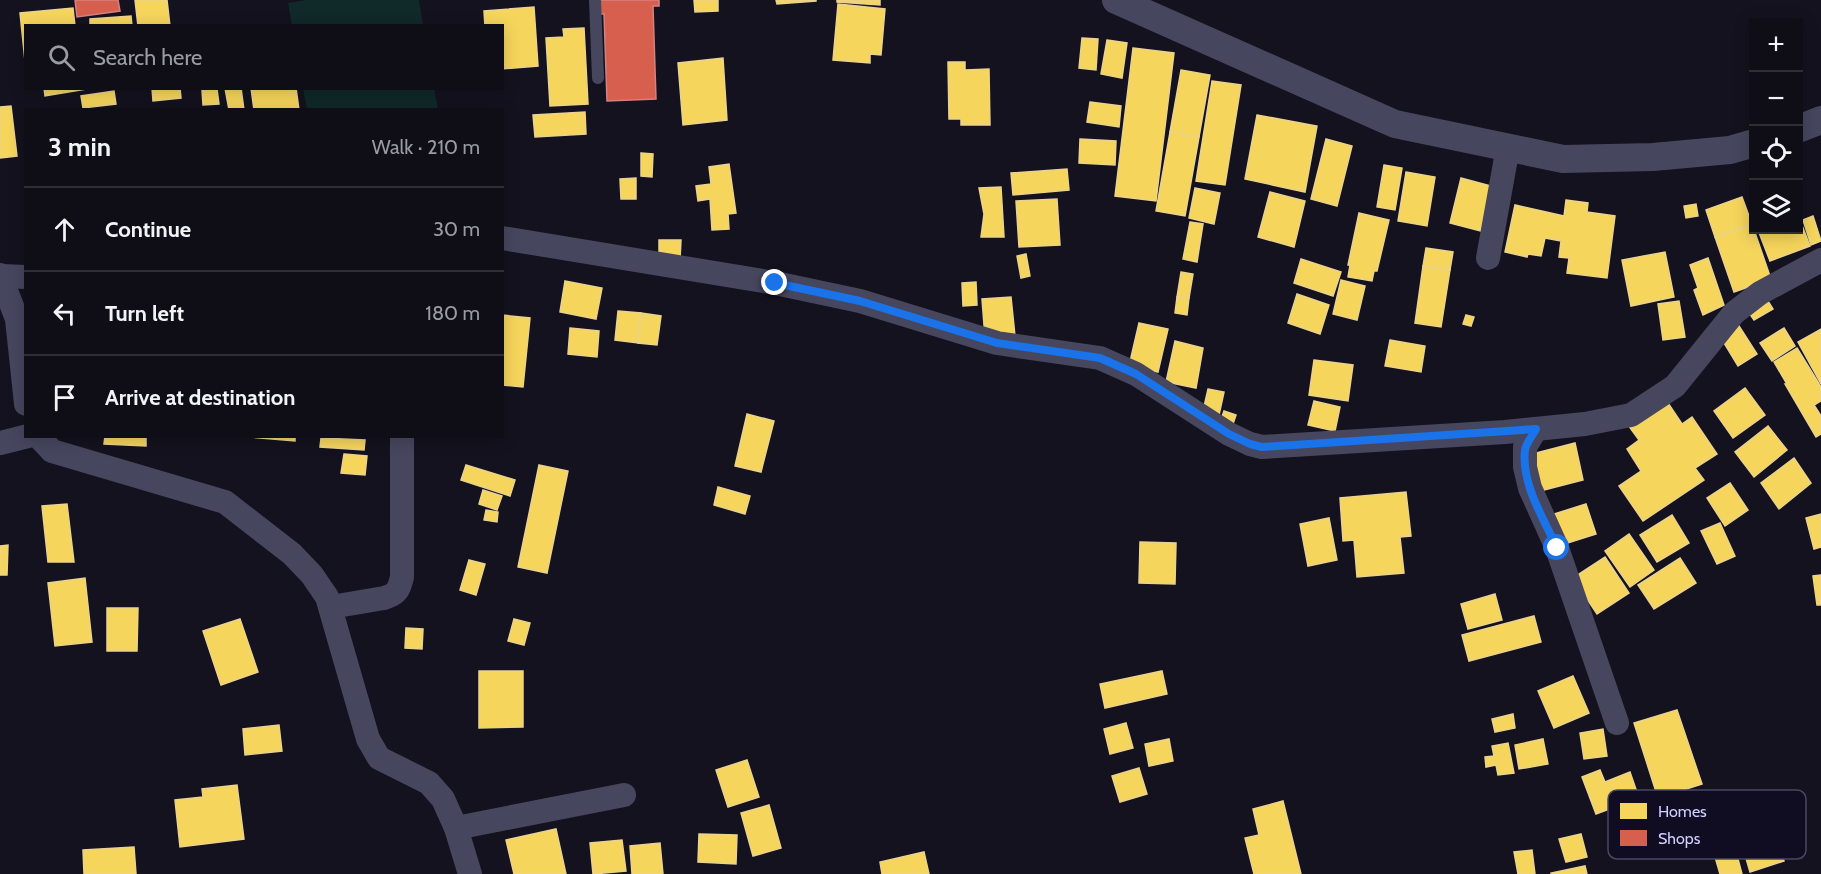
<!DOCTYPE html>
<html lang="en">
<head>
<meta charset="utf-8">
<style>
  :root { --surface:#0f0e16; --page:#1d1c23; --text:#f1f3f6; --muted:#9b9ca1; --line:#2f2e35 }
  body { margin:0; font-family:Cabin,sans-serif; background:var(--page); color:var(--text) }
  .controls { position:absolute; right:18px; top:18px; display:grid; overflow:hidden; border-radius:0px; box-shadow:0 3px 15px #0003 }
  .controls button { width:54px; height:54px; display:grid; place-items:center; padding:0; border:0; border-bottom:2px solid var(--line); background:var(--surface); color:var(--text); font:30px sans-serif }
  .stop { position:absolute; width:18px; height:18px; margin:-14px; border:4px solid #1a73e8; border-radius:50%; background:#fff }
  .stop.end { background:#1a73e8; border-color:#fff; box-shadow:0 2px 6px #0008 }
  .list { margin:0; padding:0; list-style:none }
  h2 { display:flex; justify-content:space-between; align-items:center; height:78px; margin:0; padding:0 24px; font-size:26px }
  h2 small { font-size:20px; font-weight:400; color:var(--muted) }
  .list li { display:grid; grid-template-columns:39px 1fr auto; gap:18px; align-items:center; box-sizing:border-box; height:84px; padding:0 24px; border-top:2px solid var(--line) }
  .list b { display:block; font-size:22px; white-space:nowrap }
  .list em { font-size:20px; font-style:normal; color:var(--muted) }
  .icon { flex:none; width:33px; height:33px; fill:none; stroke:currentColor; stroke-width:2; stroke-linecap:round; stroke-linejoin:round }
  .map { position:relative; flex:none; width:1821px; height:874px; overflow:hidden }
  .search { position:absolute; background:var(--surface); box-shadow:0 3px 15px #0003; left:24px; top:24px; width:480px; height:66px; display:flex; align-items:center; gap:15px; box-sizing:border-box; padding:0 21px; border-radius:0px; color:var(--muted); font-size:22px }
  .panel { position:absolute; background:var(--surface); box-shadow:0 3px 15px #0003; left:24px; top:108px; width:480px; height:330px; border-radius:0px }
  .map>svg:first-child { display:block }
  .green { fill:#102929 }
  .homes { fill:#f6d55c; stroke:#ebd38d; stroke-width:1.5 }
  .shops { fill:#d6604d; stroke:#d58182; stroke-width:1.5 }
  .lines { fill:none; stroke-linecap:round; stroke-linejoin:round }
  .service { stroke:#46465f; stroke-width:12 }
  .minor { stroke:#46465f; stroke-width:24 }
  .tertiary { stroke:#46465f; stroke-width:28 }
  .route { stroke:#1a73e8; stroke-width:8 }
  .key { fill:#100d23; stroke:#4a4765; stroke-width:1.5 }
  .key-label { font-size:16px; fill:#d2ceff }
</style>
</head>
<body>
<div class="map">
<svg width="1821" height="874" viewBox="0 0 1821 874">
  <rect width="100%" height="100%" fill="#14121e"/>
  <g class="green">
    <polygon points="306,0 419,0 423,25 292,25 288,3"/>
    <polygon points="303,89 434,89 438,109 307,109"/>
  </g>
  <g class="homes">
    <polygon points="135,0 167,0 170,26 138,26"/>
    <polygon points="694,0 718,0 718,11 695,12"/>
    <polygon points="776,0 816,0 816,1 777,4"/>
    <polygon points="837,0 880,0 880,5 837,2"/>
    <polygon points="838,4 885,9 881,55 870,54 870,63 833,60"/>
    <polygon points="534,7 538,66 502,69 502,26 485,26 484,11"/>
    <polygon points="73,8 75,26 26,26 26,71 20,13"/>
    <polygon points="131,16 132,26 90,26 90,19"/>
    <polygon points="584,28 588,104 550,106 546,38 564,37 563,29"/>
    <polygon points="1082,38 1098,39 1096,70 1079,68"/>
    <polygon points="1107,40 1127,43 1122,78 1101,74"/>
    <polygon points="1133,48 1174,53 1156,201 1115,196"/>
    <polygon points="723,58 727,120 683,125 678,63"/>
    <polygon points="948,62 965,62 965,70 989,69 990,125 961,125 961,119 949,119"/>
    <polygon points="1181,70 1210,75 1199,137 1170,132"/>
    <polygon points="1212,81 1241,85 1225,185 1196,181"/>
    <polygon points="44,88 86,88 86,89 45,96"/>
    <polygon points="152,88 180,88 181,98 153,101"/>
    <polygon points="225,88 241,88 244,110 229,110"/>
    <polygon points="251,88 296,88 299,110 254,110"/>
    <polygon points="217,89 219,104 203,105 202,90"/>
    <polygon points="114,91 116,104 83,108 81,96"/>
    <polygon points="1090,102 1121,106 1119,127 1087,122"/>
    <polygon points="11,106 17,156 0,158 0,107"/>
    <polygon points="585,112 586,134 535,137 533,115"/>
    <polygon points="1257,115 1317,126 1305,192 1245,179"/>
    <polygon points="1170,132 1199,137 1185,216 1156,211"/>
    <polygon points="1080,139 1116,141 1115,165 1079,163"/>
    <polygon points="1326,139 1352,146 1337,206 1311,199"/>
    <polygon points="641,153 653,154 652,177 641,176"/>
    <polygon points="729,164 736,213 728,214 729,229 712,230 710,199 698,201 696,186 711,184 709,167"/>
    <polygon points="1384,165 1402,168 1395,210 1377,207"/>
    <polygon points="1067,169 1069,190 1013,195 1011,173"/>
    <polygon points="1406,172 1435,177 1427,226 1398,221"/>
    <polygon points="636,178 636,199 621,199 620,179"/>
    <polygon points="1461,178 1491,186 1481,231 1450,223"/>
    <polygon points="1001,187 1004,237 981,237 984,214 979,188"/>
    <polygon points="1195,188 1220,193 1214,224 1189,218"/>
    <polygon points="1270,192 1305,201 1294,247 1258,237"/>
    <polygon points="1742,197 1752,224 1715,237 1706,210"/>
    <polygon points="1057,199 1060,245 1019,247 1016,201"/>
    <polygon points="1566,200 1588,203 1587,212 1615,216 1607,278 1567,273 1569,258 1559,257 1561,241 1545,238 1541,256 1528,254 1527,257 1505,252 1515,205 1564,216"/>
    <polygon points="1696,204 1698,216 1686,218 1684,206"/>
    <polygon points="1359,213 1389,220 1377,271 1374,271 1372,281 1348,277 1350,265 1348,265"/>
    <polygon points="1798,215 1810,246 1770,261 1758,230 1798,230"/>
    <polygon points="1813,216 1821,241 1811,245 1803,220"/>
    <polygon points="1190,222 1203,224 1197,262 1183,259"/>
    <polygon points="1752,224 1771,279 1734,292 1715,237"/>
    <polygon points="659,240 681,240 680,260 659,260"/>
    <polygon points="1426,248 1453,252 1450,270 1423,266"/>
    <polygon points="1665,252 1674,297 1631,306 1622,260"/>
    <polygon points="1026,254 1030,276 1021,278 1017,256"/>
    <polygon points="1708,258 1724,305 1703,315 1694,290 1698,288 1690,265"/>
    <polygon points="1301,259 1341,272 1333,296 1294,283"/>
    <polygon points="1423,266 1450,270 1441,327 1415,323"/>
    <polygon points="1181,272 1193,274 1189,298 1177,297"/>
    <polygon points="1341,280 1365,286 1357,320 1333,314"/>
    <polygon points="565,281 602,288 596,319 560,312"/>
    <polygon points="976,282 977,305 963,306 962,283"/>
    <polygon points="1297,294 1329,305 1320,334 1288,323"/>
    <polygon points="1011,297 1015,336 985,338 982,299"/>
    <polygon points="1177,297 1189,298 1187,315 1175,313"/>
    <polygon points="1766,298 1773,309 1754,320 1747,310"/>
    <polygon points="1679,301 1685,337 1663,340 1658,304"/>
    <polygon points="618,311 641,313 638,343 615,340"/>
    <polygon points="641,313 661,316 657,345 638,343"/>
    <polygon points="502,315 530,318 523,387 502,385"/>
    <polygon points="1466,315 1474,317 1471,326 1463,324"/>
    <polygon points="1139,323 1168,329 1158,372 1129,366"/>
    <polygon points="1739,326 1757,354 1738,366 1721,338"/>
    <polygon points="570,328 599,331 597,357 568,354"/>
    <polygon points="1784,328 1795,346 1772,361 1760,343"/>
    <polygon points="1821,329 1821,384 1798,342"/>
    <polygon points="1390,340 1425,346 1421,372 1385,366"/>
    <polygon points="1175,341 1203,348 1196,388 1166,382"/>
    <polygon points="1797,348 1821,387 1821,401 1814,405 1821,416 1821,434 1816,437 1785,384 1787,384 1774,362"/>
    <polygon points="1314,360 1353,365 1348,401 1309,395"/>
    <polygon points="1745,388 1765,415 1733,438 1714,411"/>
    <polygon points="1208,389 1224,392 1219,415 1203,411"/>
    <polygon points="1666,400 1682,424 1692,417 1717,454 1695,468 1704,480 1643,521 1619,486 1641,471 1627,449 1639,440 1628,425"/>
    <polygon points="1314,401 1340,407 1335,431 1308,425"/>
    <polygon points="1224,411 1236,415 1231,430 1219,425"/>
    <polygon points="747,414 774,421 761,472 735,466"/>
    <polygon points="1768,426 1787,450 1754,477 1735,452"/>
    <polygon points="105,436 146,436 146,446 104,444"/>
    <polygon points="238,436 295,436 295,441"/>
    <polygon points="321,438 365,440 364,450 320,447"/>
    <polygon points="1575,443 1583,480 1540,491 1532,454"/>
    <polygon points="344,454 367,456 365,475 341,473"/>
    <polygon points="1794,458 1811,483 1779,509 1761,483"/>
    <polygon points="466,465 515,480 510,496 461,480"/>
    <polygon points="539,465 568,471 547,573 518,567"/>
    <polygon points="1730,483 1748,510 1725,526 1707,498"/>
    <polygon points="718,487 750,496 745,514 714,505"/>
    <polygon points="483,490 502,496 497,510 479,504"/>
    <polygon points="1406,492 1411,536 1400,537 1404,573 1357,577 1354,540 1343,541 1340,498"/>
    <polygon points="67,504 74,562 48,562 42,506"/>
    <polygon points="1586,504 1596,534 1561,545 1551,515"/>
    <polygon points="486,510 498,512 497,522 484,520"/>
    <polygon points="1821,514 1821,547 1814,549 1806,518"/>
    <polygon points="1672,515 1689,543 1657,562 1640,535"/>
    <polygon points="1329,518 1337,560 1308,566 1300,524"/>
    <polygon points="1720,523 1735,556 1717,564 1701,531"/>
    <polygon points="1629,534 1654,570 1630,587 1605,551"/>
    <polygon points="1140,542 1176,543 1175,584 1139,583"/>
    <polygon points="8,545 7,575 0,575 0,546"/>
    <polygon points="1605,557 1629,593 1597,614 1573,578"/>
    <polygon points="1680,558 1696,583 1654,609 1638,585"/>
    <polygon points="469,560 485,564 476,595 460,590"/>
    <polygon points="1821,575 1821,605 1817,605 1813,576"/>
    <polygon points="85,578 92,642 55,646 48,583"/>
    <polygon points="1495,594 1502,620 1468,629 1461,604"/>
    <polygon points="107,608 138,608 137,651 107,651"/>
    <polygon points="1534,616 1541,642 1469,661 1462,635"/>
    <polygon points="240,619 258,672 221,685 203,631"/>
    <polygon points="514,619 530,623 524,645 508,641"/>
    <polygon points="406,628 423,629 422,649 405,648"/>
    <polygon points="479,671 523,671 523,727 479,728"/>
    <polygon points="1162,671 1167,694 1105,708 1100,684"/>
    <polygon points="1573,676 1589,713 1554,728 1538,691"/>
    <polygon points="1677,710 1702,784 1658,798 1634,723"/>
    <polygon points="1513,714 1515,728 1495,732 1492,719"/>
    <polygon points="1126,723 1133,748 1110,754 1104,729"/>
    <polygon points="279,725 282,751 245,755 243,729"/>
    <polygon points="1603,729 1607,756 1584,759 1580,733"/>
    <polygon points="1169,739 1173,761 1149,766 1145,744"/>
    <polygon points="1543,739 1548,764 1519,769 1515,745"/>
    <polygon points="1508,743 1514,773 1498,775 1496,765 1486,767 1485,757 1494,756 1492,746"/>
    <polygon points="747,760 759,797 728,807 716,770"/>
    <polygon points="1139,768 1147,794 1120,802 1112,776"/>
    <polygon points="1600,770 1605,782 1630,772 1639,798 1596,814 1582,777"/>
    <polygon points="237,785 244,839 180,847 175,800 203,797 202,789"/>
    <polygon points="1283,801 1301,874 1254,874 1245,838 1259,835 1253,809"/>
    <polygon points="769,805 781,848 753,856 741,813"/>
    <polygon points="556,829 566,874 514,874 506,840"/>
    <polygon points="699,834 737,835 736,864 698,862"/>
    <polygon points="1581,834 1587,857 1566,862 1559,839"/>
    <polygon points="1777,838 1784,861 1750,872 1743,848"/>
    <polygon points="622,840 626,871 593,874 590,843"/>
    <polygon points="660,843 663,874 632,874 630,846"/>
    <polygon points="1734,844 1742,874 1720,874 1713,850"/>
    <polygon points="134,847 136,874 84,874 83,850"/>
    <polygon points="1532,850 1535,874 1518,874 1514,852"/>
    <polygon points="924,852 929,874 882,874 880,862"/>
    <polygon points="1585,866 1587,874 1551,874 1551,873"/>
  </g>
  <g class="shops">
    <polygon points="75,0 118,0 120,11 77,17"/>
    <polygon points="596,0 659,0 659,6 653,6 656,99 607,101 604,14 596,14"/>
  </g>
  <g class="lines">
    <polyline class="service" points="595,0 598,78"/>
    <g class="minor">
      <polyline points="502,238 775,283 860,301 997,343 1100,358 1136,374 1229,434 1250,444 1262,447 1505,432 1585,424 1631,415 1675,386 1734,313 1760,293 1821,260"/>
      <polyline points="1488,258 1508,147"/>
      <polyline points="0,275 17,319 26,404"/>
      <polyline points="1,276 26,277"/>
      <polyline points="1536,429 1525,447 1525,467 1530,488 1557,548 1617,723"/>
      <polyline points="38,436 52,451 225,502 292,554 312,575 327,597 368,739 379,758 429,783 443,799 456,828 470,874"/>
      <polyline points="0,443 28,436"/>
      <path d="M 331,607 L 384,598 C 397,594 399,590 402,577 L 402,436"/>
      <polyline points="456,828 624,795"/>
    </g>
    <g class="tertiary">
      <polyline points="1116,0 1395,124 1563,159 1653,157 1730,150 1754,143"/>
      <polyline points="1798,129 1821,120"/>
    </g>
  </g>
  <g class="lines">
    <path class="route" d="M 775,283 L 860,301 L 997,343 L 1100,358 L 1136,374 L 1229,434 L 1250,444 L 1262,447 L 1536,429 C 1533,435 1526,443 1525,450 C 1521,484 1544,519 1557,548"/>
  </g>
  <rect x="1608" y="790" width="198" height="69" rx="9" class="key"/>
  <rect x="1620" y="803" width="27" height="16" fill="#f6d55c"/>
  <rect x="1620" y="830" width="27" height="16" fill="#d6604d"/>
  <g class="key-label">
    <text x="1658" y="817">Homes</text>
    <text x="1658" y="844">Shops</text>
  </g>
</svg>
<div class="controls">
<button>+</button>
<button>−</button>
<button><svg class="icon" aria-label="locate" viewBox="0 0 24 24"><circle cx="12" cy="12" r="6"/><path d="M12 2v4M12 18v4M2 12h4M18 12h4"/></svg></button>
<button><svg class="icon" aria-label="layers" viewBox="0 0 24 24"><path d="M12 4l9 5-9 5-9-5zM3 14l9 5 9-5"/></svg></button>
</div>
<div class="stop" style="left:1557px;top:548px"></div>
<div class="stop end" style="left:775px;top:283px"></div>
<div class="search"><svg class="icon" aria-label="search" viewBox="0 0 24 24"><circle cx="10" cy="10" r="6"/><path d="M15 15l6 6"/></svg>Search here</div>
<section class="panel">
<h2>3 min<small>Walk · 210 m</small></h2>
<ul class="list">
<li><svg class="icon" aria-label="ahead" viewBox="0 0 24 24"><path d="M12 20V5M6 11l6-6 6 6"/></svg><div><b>Continue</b></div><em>30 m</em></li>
<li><svg class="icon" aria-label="left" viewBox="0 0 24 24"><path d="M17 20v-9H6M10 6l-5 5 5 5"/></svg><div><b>Turn left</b></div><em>180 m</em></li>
<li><svg class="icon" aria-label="arrive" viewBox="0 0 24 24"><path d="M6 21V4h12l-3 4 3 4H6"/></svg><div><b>Arrive at destination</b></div></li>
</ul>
</section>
</div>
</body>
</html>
